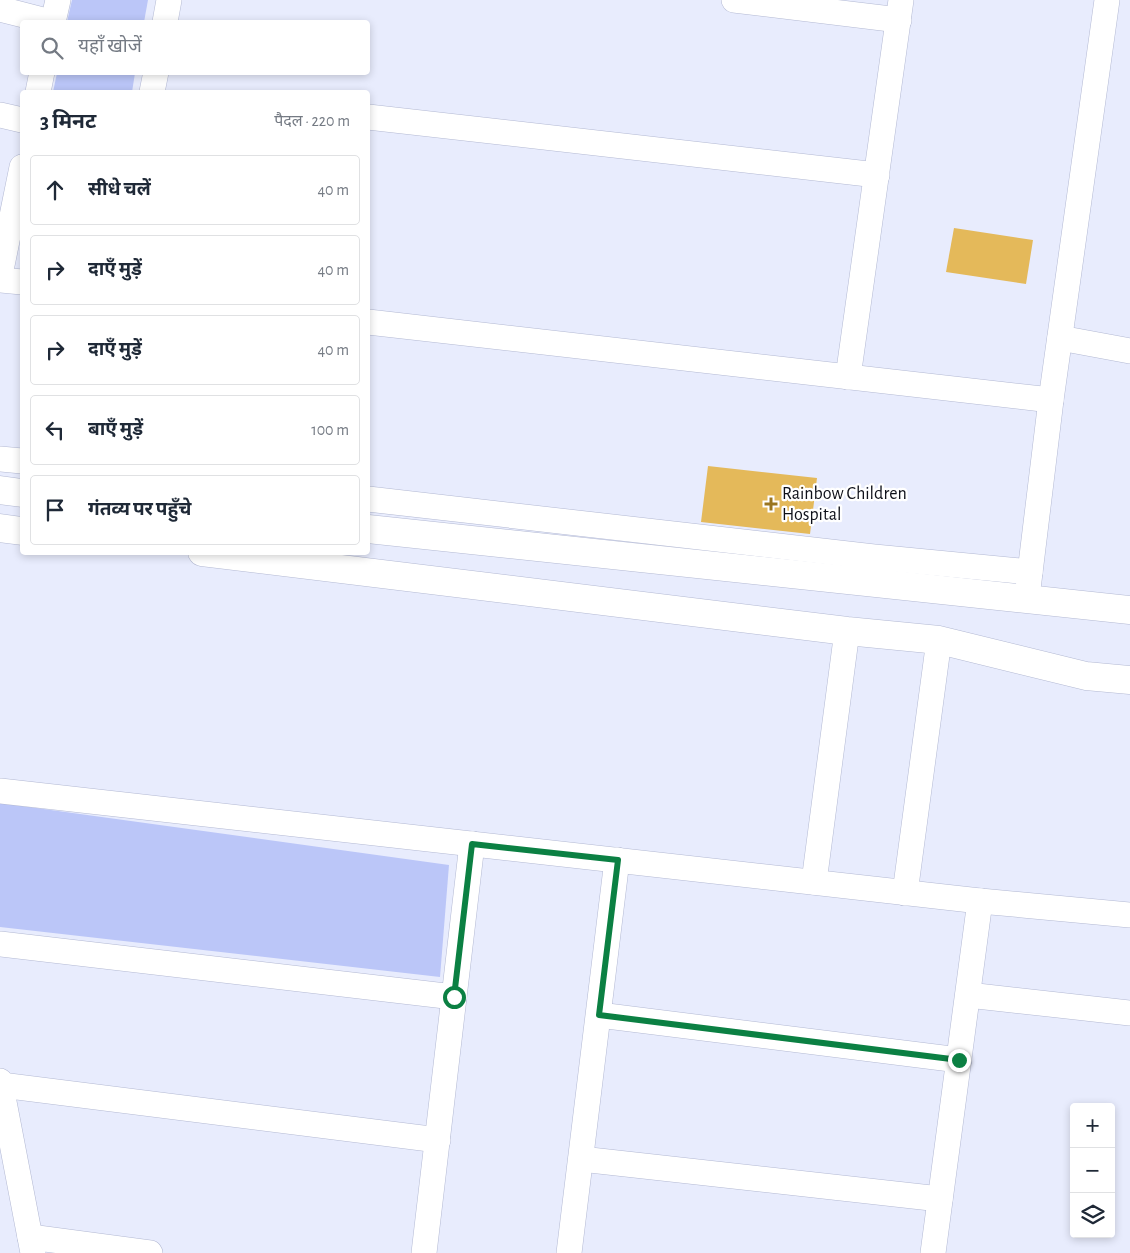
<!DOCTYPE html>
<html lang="hi">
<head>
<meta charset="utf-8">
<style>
  :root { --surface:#fff; --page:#f2f2f3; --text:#1f2937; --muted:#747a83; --line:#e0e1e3 }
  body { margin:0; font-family:"Alegreya Sans","Noto Sans Devanagari",sans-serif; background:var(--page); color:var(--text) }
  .controls { position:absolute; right:15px; bottom:15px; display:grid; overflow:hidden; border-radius:5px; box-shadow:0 2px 8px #0003 }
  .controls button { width:45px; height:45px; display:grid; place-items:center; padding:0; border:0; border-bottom:1px solid var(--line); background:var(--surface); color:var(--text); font:25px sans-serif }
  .stop { position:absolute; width:15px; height:15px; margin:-11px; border:4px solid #0b8043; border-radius:50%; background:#fff }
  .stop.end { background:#0b8043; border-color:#fff; box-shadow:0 1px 5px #0008 }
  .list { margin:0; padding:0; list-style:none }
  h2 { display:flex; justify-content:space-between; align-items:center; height:65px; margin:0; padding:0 20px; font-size:21px }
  h2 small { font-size:16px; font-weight:400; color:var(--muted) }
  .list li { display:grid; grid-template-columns:32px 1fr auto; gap:15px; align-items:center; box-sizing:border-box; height:70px; margin:0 10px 10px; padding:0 10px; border:1px solid var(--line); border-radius:5px }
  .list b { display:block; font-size:19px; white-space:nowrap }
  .list em { font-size:16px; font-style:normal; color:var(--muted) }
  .icon { flex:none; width:28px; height:28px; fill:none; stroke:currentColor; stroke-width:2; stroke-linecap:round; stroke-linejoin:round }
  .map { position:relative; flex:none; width:1130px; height:1253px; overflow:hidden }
  .search { position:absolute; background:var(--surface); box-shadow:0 2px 8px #0003; left:20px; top:20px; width:350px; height:55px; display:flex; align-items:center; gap:12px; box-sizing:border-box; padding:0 18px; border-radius:5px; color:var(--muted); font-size:19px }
  .panel { position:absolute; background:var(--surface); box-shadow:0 2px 8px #0003; left:20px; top:90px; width:350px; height:465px; border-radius:5px }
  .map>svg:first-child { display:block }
  .green { fill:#bbc6f8 }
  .building { fill:#e4b95a }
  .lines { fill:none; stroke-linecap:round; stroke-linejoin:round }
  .street-casing { stroke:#b3b9d3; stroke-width:26 }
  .secondary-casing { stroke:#b3b9d3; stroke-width:29 }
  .street { stroke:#fff; stroke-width:25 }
  .secondary { stroke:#fff; stroke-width:28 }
  .route { stroke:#0b8043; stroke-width:6 }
  .poi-dot { fill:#9a7621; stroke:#fff; stroke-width:2 }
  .labels { text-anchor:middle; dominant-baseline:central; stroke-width:4.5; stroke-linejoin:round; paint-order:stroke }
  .poi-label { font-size:18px; fill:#0e1019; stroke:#fff; text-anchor:start }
</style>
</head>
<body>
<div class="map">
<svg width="1130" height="1253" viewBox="0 0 1130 1253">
  <rect width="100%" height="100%" fill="#e8ecfd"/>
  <g class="green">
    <polygon points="72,0 148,0 144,22 67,22"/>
    <polygon points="57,73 57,72 135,73 132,92 53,92"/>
    <polygon points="0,803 449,865 440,977 0,927"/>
  </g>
  <g class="building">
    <polygon points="954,228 1033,240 1026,284 946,272"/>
    <polygon points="708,466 817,478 810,534 701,522"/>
  </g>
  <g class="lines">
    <g class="street-casing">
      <g id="street">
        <polyline points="734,0 899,20"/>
        <polyline points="0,9 51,22"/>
        <polyline points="53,22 58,0"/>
        <polyline points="165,22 169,0"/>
        <polyline points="38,92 42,72"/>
        <polyline points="152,92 156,72"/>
        <polyline points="0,115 22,120"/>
        <polyline points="368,117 877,175"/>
        <polyline points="0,275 22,167"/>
        <polyline points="0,280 22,282"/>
        <polyline points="368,322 1051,400"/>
        <polyline points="1060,338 1130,351"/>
        <polyline points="848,377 901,0"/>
        <polyline points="0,459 22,461"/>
        <polyline points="368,499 874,557 1030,572"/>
        <polyline points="1028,589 1051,400 1107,0"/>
        <polyline points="0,791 980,901 1130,915"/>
        <polyline points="814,882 847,631"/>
        <polyline points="905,893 939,640"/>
        <polyline points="0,944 454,997"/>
        <polyline points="968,995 1130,1013"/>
        <polyline points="599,1015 959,1060"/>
        <polyline points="0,1081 33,1253"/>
        <polyline points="1,1085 438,1140"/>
        <polyline points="581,1159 940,1199"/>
        <polyline points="30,1237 150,1253"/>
        <polyline points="424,1253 472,844"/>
        <polyline points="569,1253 617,860"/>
        <polyline points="933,1253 980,901"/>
      </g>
    </g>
    <g class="secondary-casing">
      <g id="secondary">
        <polyline points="0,490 22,493"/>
        <polyline points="0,528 22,531"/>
        <polyline points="368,529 1130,610"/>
        <polyline points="202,552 847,631 939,640 1086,676 1130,680"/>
      </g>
    </g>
    <use href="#street" class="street"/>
    <use href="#secondary" class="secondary"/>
  </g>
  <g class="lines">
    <polyline class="route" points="454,997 472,844 618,860 599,1015 959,1060"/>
  </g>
  <path class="poi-dot" d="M768.5 496.5h5v5h5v5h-5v5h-5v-5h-5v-5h5z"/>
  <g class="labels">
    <g class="poi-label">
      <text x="782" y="494">Rainbow Children<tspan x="782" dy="21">Hospital</tspan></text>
    </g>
  </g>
</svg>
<div class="controls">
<button>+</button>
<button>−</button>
<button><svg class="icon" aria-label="layers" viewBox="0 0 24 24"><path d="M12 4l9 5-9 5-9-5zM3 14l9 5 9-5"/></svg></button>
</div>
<div class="stop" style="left:454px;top:997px"></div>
<div class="stop end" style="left:959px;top:1060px"></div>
<div class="search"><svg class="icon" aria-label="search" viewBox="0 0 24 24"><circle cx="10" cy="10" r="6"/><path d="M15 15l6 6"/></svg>यहाँ खोजें</div>
<section class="panel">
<h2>3 मिनट<small>पैदल · 220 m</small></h2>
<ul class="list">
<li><svg class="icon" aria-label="ahead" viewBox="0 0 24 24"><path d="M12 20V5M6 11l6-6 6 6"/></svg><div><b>सीधे चलें</b></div><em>40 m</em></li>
<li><svg class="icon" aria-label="right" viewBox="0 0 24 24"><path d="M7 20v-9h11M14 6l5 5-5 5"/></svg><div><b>दाएँ मुड़ें</b></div><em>40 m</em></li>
<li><svg class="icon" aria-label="right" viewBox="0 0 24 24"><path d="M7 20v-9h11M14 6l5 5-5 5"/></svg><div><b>दाएँ मुड़ें</b></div><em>40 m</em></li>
<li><svg class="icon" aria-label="left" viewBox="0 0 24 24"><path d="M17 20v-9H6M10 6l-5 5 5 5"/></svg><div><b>बाएँ मुड़ें</b></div><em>100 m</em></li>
<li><svg class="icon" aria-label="arrive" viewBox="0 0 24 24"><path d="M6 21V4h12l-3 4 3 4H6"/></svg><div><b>गंतव्य पर पहुँचे</b></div></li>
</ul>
</section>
</div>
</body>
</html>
